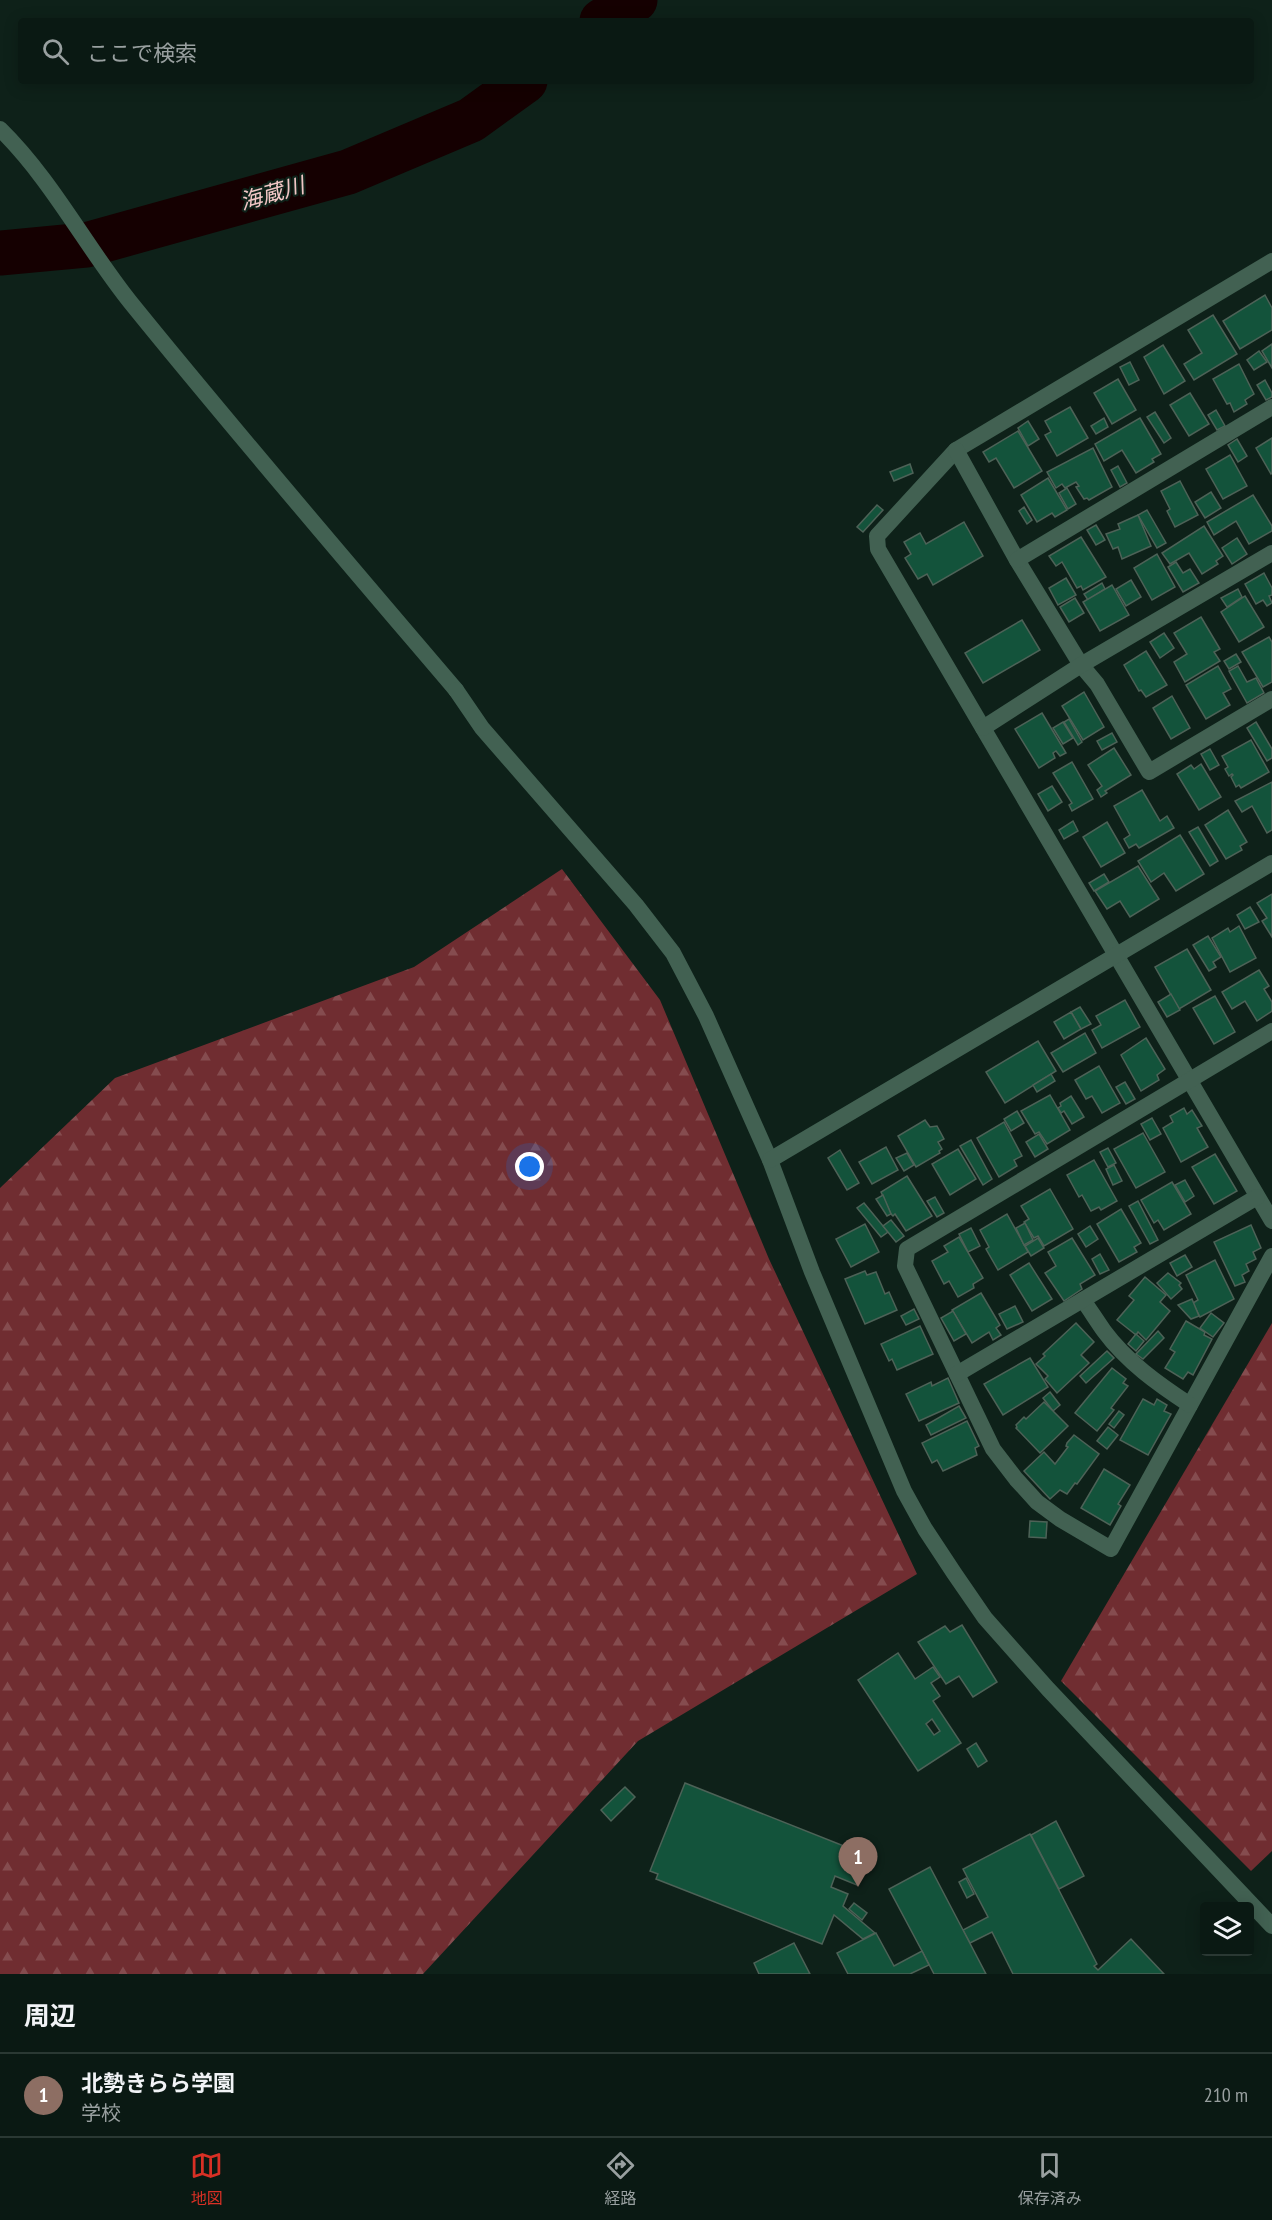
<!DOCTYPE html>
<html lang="ja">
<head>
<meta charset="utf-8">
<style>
  :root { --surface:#0a1913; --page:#182621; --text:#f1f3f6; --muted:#99a0a0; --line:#2a3833; --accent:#d93025 }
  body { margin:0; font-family:"PT Sans Narrow","Noto Sans JP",sans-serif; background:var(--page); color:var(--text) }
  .controls { position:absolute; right:18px; bottom:18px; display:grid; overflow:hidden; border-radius:6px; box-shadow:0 3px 15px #0003 }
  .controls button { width:54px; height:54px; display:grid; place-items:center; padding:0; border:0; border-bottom:2px solid var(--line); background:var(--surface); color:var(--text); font:30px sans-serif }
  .you { position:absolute; left:530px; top:1167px; width:21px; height:21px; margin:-15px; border:4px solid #fff; border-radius:50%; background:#1a73e8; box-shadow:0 0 0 9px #1a73e833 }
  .badge { display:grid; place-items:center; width:39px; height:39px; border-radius:50%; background:var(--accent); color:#fff; font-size:20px; font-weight:700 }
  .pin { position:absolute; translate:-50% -50px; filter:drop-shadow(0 2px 3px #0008) }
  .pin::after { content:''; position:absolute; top:32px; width:21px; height:18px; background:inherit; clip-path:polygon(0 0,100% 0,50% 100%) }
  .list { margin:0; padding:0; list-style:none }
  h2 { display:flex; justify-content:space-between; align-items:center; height:78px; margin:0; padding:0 24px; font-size:26px }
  h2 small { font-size:20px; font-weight:400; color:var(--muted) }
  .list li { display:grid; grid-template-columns:39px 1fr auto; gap:18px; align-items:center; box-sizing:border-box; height:84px; padding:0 24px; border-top:2px solid var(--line) }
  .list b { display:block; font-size:22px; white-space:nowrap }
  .list p { margin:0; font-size:20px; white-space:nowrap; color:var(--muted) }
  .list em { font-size:20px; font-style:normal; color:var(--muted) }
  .icon { flex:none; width:33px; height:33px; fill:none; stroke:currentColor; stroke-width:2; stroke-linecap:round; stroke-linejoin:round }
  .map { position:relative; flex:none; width:1272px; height:1974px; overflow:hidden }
  .search { position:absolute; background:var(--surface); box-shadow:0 3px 15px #0003; left:18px; right:18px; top:18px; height:66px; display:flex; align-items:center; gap:15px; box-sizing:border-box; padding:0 21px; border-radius:6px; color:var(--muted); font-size:22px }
  .sheet { height:162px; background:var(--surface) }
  nav { display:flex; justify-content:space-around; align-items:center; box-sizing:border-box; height:84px; border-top:2px solid var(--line); background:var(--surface); font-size:16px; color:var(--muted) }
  nav a { display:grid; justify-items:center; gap:3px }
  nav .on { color:var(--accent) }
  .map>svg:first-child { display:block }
  .forest { fill:url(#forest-firs) }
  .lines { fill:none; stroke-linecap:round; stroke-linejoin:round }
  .river { stroke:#150001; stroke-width:45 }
  .building { fill:#13533b; stroke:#4d6257; stroke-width:1.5; fill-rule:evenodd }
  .minor { stroke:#426152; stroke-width:16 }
  .tertiary { stroke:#426152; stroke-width:16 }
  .labels { text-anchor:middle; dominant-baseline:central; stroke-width:4.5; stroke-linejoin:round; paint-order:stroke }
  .water-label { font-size:22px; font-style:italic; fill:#f1c6c5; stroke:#0e2119 }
</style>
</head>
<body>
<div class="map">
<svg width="1272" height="1974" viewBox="0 0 1272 1974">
  <defs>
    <pattern id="forest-firs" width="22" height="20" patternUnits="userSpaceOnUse" patternTransform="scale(1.5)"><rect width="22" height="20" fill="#702d31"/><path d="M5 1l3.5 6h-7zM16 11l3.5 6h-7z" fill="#854c4f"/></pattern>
  </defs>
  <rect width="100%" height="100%" fill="#0e2119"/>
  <g class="forest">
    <polygon points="562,869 660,1000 769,1259 917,1574 638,1741 423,1974 0,1974 0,1188 115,1078 414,967"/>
    <polygon points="1272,1323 1272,1851 1251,1871 1061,1681"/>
  </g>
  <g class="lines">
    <g class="river">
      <polyline points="602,21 635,0"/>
      <polyline points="0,253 86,245 348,172 471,120 525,81"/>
    </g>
  </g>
  <g class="building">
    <polygon points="1265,295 1272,308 1272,330 1240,349 1223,321"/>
    <polygon points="1213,315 1237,354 1194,380 1184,364 1202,353 1188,330"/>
    <polygon points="1272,344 1272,368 1262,351"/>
    <polygon points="1163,345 1185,381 1164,394 1144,357"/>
    <polygon points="1259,351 1267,362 1254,370 1247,360"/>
    <polygon points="1130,362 1139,380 1129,385 1120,367"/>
    <polygon points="1239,364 1254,394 1245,400 1247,404 1234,412 1230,403 1227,404 1213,379"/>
    <polygon points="1118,379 1136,410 1112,424 1094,393"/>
    <polygon points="1265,380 1272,393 1272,397 1266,400 1257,385"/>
    <polygon points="1190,393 1209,424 1189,436 1170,405"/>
    <polygon points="1070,407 1088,438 1057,456 1045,435 1051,432 1045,421"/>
    <polygon points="1216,410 1225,426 1217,430 1208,415"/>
    <polygon points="1155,412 1171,438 1164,443 1147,417"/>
    <polygon points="1104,418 1108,427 1096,434 1091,426"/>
    <polygon points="1140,418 1161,454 1152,459 1154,462 1136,473 1122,450 1104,461 1095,444"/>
    <polygon points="1028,421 1039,439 1028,446 1018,428"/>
    <polygon points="1018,431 1042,471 1014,488 996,458 989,462 983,452"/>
    <polygon points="1272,438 1272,473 1271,474 1256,448"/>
    <polygon points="1237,439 1247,456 1238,462 1228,445"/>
    <polygon points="1093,448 1112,487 1089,500 1087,498 1084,499 1076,487 1079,486 1076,482 1065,488 1062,484 1056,488 1047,472"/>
    <polygon points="1230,455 1247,486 1223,499 1206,469"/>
    <polygon points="910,464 913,473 894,481 890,472"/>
    <polygon points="1118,466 1127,483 1120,487 1111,470"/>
    <polygon points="1048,478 1067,510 1055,517 1052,513 1037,522 1021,495"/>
    <polygon points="1180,481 1198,515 1175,527 1167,511 1170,509 1161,491"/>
    <polygon points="1067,488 1076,504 1068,509 1059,493"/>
    <polygon points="1211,492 1221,508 1205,518 1195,502"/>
    <polygon points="1253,495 1272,526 1272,531 1249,544 1236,521 1214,535 1207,522"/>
    <polygon points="877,505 883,510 863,532 857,527"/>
    <polygon points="1024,507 1032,520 1027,524 1019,511"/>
    <polygon points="1147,510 1166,543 1157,548 1138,515"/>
    <polygon points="1138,515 1151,546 1122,559 1118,547 1113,549 1106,534 1120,529 1118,524"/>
    <polygon points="964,522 983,556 933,585 927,574 918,579 905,558 911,554 904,542 920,533 926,544"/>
    <polygon points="1096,525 1105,540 1096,545 1087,530"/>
    <polygon points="1204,526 1223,556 1216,561 1218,564 1202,574 1189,553 1170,564 1162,553"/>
    <polygon points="1081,537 1106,577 1083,590 1081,586 1077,588 1062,562 1056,566 1049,556"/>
    <polygon points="1237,538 1247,554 1232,564 1222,548"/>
    <polygon points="1157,554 1175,587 1152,600 1134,568"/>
    <polygon points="1176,562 1183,573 1190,569 1199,583 1183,592 1168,567"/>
    <polygon points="1264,573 1272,588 1272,595 1269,596 1272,603 1267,606 1263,600 1256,604 1245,584"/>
    <polygon points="1066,578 1076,595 1058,605 1049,588"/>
    <polygon points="1131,580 1141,597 1126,606 1116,589"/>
    <polygon points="1102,583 1105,589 1088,600 1084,594"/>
    <polygon points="1112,585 1129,615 1100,631 1083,602"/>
    <polygon points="1238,589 1242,597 1227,607 1221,598"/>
    <polygon points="1245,596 1264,627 1239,642 1221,612"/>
    <polygon points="1075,598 1084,613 1069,622 1060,607"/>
    <polygon points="1201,617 1220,649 1214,652 1220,661 1185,682 1174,662 1187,654 1174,633"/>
    <polygon points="1022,620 1040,650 983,683 965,653"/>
    <polygon points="1164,633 1174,648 1160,658 1150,642"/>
    <polygon points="1269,637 1272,642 1272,682 1263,687 1242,652"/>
    <polygon points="1146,651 1167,685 1146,697 1141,690 1139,691 1124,665"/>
    <polygon points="1236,654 1241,662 1229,669 1224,661"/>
    <polygon points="1218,666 1231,689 1223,693 1230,705 1206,719 1186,685"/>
    <polygon points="1238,666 1247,682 1256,678 1264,693 1247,703 1229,671"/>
    <polygon points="1084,692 1104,727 1083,740 1062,706"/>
    <polygon points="1172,696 1190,728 1171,739 1153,708"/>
    <polygon points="1042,713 1066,753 1060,756 1056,751 1053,753 1055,758 1039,768 1015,729"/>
    <polygon points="1069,719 1082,742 1078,745 1064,722"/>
    <polygon points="1063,722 1073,738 1063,744 1053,728"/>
    <polygon points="1256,722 1272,749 1272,758 1267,761 1247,728"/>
    <polygon points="1112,733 1117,742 1102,750 1097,741"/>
    <polygon points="1251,740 1269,772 1241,788 1239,785 1236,787 1231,777 1233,775 1232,774 1229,776 1225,769 1228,767 1222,756"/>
    <polygon points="1114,748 1131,775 1105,791 1107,793 1101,797 1097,790 1102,786 1088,765"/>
    <polygon points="1210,749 1219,765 1210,770 1201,754"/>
    <polygon points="1072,762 1093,799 1072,811 1069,805 1072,803 1053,773"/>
    <polygon points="1201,764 1221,797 1199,810 1177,774 1191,765 1194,769"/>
    <polygon points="1272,782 1272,830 1267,833 1252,806 1242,812 1235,801"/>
    <polygon points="1052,786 1062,802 1048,811 1038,794"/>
    <polygon points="1142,790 1160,821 1167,816 1174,828 1139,848 1136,844 1129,848 1124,839 1130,835 1114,806"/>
    <polygon points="1228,810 1247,842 1240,846 1242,850 1226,859 1205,825"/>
    <polygon points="1073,821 1078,831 1064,839 1059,830"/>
    <polygon points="1107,822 1125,853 1101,867 1083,837"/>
    <polygon points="1198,827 1218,861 1210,866 1189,832"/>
    <polygon points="1180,835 1204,874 1176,891 1164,873 1151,882 1138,861"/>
    <polygon points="1138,866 1159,899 1130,917 1120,901 1107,909 1095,891"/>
    <polygon points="1104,874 1109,882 1094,891 1089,883"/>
    <polygon points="1272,894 1272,937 1262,921 1267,918 1257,903"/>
    <polygon points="1250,907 1259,922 1245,929 1237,915"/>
    <polygon points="1239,926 1256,958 1230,972 1212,938 1228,928 1230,932"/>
    <polygon points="1208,936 1221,957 1213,962 1216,967 1209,971 1193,945"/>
    <polygon points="1187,949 1211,990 1179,1009 1155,967"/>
    <polygon points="1259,970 1269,986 1264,989 1272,1002 1272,1011 1257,1021 1245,1001 1232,1009 1222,992"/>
    <polygon points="1171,994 1180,1010 1167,1017 1158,1002"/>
    <polygon points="1215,996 1235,1032 1214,1044 1193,1008"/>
    <polygon points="1125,1000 1140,1027 1102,1048 1092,1030 1101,1025 1096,1016"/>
    <polygon points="1080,1007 1091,1024 1081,1029 1071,1012"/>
    <polygon points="1071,1012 1081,1029 1064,1039 1054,1022"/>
    <polygon points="1085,1033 1096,1053 1063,1072 1051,1053"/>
    <polygon points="1146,1038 1165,1069 1157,1075 1159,1080 1141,1091 1121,1055"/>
    <polygon points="1038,1041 1056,1071 1005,1103 986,1072"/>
    <polygon points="1099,1066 1120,1103 1102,1113 1092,1096 1086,1099 1075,1080"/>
    <polygon points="1051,1074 1055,1081 1037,1092 1033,1085"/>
    <polygon points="1125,1082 1135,1099 1126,1104 1116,1087"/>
    <polygon points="1050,1095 1070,1130 1047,1144 1039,1132 1035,1134 1021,1111"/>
    <polygon points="1071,1096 1084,1117 1072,1124 1064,1111 1061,1113 1058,1108 1061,1106 1060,1103"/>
    <polygon points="1184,1108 1187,1114 1192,1110 1202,1126 1197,1128 1208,1147 1181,1162 1163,1128 1173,1122 1170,1116"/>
    <polygon points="1017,1111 1024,1123 1011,1131 1004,1119"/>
    <polygon points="1152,1118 1161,1134 1150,1140 1141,1124"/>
    <polygon points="925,1120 930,1127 937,1126 944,1139 938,1142 942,1149 939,1151 940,1153 916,1167 898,1136"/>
    <polygon points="1004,1122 1022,1156 1014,1160 1017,1166 999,1177 977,1138"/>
    <polygon points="1143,1133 1165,1172 1136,1188 1114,1149"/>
    <polygon points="1039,1134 1048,1149 1035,1157 1026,1142"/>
    <polygon points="971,1140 992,1179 983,1185 960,1146"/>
    <polygon points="886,1147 898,1170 872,1184 859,1162"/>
    <polygon points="1108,1148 1116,1163 1108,1167 1100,1152"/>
    <polygon points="958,1149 976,1179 950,1195 932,1164"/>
    <polygon points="840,1150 859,1183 847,1190 828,1158"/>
    <polygon points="907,1153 914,1165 904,1171 896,1158"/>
    <polygon points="1215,1154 1237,1191 1214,1204 1192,1167"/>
    <polygon points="1094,1160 1117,1201 1101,1210 1099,1207 1091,1211 1082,1195 1079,1197 1067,1175"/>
    <polygon points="1114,1165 1122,1181 1113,1185 1106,1169"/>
    <polygon points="907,1176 932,1216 906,1231 895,1214 893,1216 891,1214 881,1192"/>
    <polygon points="1185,1180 1194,1196 1185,1202 1175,1185"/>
    <polygon points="1172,1182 1191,1214 1164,1230 1158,1220 1154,1223 1141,1200"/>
    <polygon points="1050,1189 1073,1229 1044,1246 1038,1236 1034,1238 1024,1222 1029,1219 1021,1206"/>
    <polygon points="883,1195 891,1214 887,1216 876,1199"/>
    <polygon points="935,1197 944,1213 937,1217 927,1201"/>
    <polygon points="1138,1201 1158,1240 1150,1244 1129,1206"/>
    <polygon points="864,1203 888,1232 881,1237 857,1208"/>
    <polygon points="1121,1209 1141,1243 1134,1247 1137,1252 1119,1262 1097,1224"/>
    <polygon points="1007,1214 1028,1252 998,1270 986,1249 989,1247 980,1230"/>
    <polygon points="891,1220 904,1236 896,1242 883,1226"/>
    <polygon points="1025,1223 1033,1240 1024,1245 1016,1228"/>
    <polygon points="865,1224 879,1252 851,1267 836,1239"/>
    <polygon points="1251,1225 1261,1248 1253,1252 1256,1259 1246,1264 1249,1271 1242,1275 1245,1282 1235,1286 1214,1242"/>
    <polygon points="1090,1226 1098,1239 1086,1247 1078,1234"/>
    <polygon points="971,1228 980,1246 968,1252 959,1234"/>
    <polygon points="959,1237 983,1278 973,1284 974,1288 958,1297 949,1281 944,1284 932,1261 948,1252 944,1246"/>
    <polygon points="1038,1238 1044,1248 1031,1256 1025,1246"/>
    <polygon points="1072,1238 1095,1275 1080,1284 1082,1289 1064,1301 1045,1273 1056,1266 1048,1252"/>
    <polygon points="1100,1254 1109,1270 1100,1274 1092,1259"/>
    <polygon points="1185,1255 1192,1267 1177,1276 1170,1263"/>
    <polygon points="1215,1260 1234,1299 1200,1317 1193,1303 1198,1300 1186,1275"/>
    <polygon points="1029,1263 1052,1299 1032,1311 1010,1275"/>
    <polygon points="865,1271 867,1275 876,1272 885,1294 889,1292 897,1310 865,1324 845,1279"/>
    <polygon points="1168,1273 1181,1283 1179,1285 1182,1289 1171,1299 1157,1283"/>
    <polygon points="1145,1277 1166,1295 1160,1302 1170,1311 1146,1340 1138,1332 1136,1335 1117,1320 1134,1300 1129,1296"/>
    <polygon points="981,1293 1000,1325 996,1328 1001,1335 993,1340 989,1332 972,1343 952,1310"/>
    <polygon points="1192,1299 1199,1316 1191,1319 1178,1305"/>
    <polygon points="1015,1306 1023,1322 1007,1329 999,1314"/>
    <polygon points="914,1309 919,1319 906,1325 901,1316"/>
    <polygon points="953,1311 966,1334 954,1341 941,1318"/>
    <polygon points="1211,1313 1224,1323 1213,1337 1200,1328"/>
    <polygon points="1186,1321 1205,1332 1204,1335 1212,1339 1193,1375 1188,1372 1183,1379 1165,1368 1175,1352 1170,1349"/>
    <polygon points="1076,1323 1094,1342 1081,1355 1089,1363 1057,1393 1045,1379 1048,1376 1036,1364 1045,1356 1043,1354"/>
    <polygon points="920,1326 933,1354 897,1370 892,1359 889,1361 881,1344"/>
    <polygon points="1158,1331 1164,1338 1143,1359 1136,1354"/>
    <polygon points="1136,1334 1144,1341 1136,1351 1128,1344"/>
    <polygon points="1107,1351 1114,1358 1086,1383 1080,1376"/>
    <polygon points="1030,1358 1048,1387 1003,1415 984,1384"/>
    <polygon points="1112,1368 1126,1379 1123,1383 1128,1386 1111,1408 1114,1410 1097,1431 1075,1413"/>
    <polygon points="948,1378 959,1403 919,1421 906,1394 931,1382 932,1386"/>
    <polygon points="1050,1392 1060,1405 1053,1411 1043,1398"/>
    <polygon points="1143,1399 1154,1405 1157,1399 1167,1405 1164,1411 1171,1414 1148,1455 1120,1440"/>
    <polygon points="1044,1402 1068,1426 1040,1453 1016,1428 1017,1427 1016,1425 1024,1417 1026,1419"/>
    <polygon points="959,1406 966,1418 931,1435 926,1425"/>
    <polygon points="1119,1411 1124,1415 1114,1428 1109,1424"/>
    <polygon points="967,1421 979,1446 975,1448 977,1455 943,1471 937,1460 932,1463 922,1443"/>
    <polygon points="1108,1427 1118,1435 1107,1449 1097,1441"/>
    <polygon points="1074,1435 1099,1454 1077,1484 1075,1483 1067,1494 1060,1490 1050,1499 1024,1471 1044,1452 1055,1464 1068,1447 1066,1446 1067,1443"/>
    <polygon points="1104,1469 1130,1485 1118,1504 1121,1506 1110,1525 1081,1508"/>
    <polygon points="1030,1521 1047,1522 1046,1538 1029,1537"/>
    <polygon points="962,1625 997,1682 973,1697 959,1676 946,1684 918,1642 945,1626 950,1632"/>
    <path d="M 898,1653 L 915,1679 L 933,1667 L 940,1677 L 931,1683 L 940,1696 L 933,1701 L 961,1743 L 918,1771 L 858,1680 ZM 932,1719 L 940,1731 L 934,1735 L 926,1724 Z"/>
    <polygon points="976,1743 987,1761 978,1767 967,1749"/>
    <polygon points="685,1783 869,1856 857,1885 835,1876 831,1887 848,1894 843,1906 875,1933 863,1939 834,1915 822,1944 656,1879 658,1874 650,1871"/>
    <polygon points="625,1787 635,1797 611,1821 601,1810"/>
    <polygon points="1056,1821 1084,1876 1059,1889 1031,1835"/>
    <polygon points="1030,1834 1097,1964 1094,1966 1098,1970 1131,1939 1164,1974 1013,1974 992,1932 970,1943 963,1930 988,1917 963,1869"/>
    <polygon points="930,1867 963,1930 986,1974 934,1974 922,1951 889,1889"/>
    <polygon points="966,1878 974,1894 967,1898 959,1882"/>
    <polygon points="854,1903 867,1913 862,1920 849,1909"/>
    <polygon points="876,1933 894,1966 922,1951 929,1965 910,1974 848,1974 837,1953"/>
    <polygon points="794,1943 810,1974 759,1974 754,1963"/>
  </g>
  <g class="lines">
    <g class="minor">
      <path d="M 0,129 C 52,180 86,247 131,303 C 237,434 347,562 456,690"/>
      <polyline points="1272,261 956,450 877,536 878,549 1272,1221"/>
      <polyline points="956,450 1017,560 1081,665 1097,684 1149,772 1272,699"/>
      <polyline points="1017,560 1272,407"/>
      <polyline points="983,728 1081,665 1272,553"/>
      <polyline points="1272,1031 907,1249 905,1266 993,1449 1016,1479 1037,1502 1060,1519 1111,1549 1272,1256"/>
      <path d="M 1083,1300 C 1090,1310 1097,1321 1104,1331 C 1127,1362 1158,1384 1190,1405"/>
      <polyline points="957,1374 1257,1197"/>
    </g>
    <g class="tertiary">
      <polyline points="456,690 482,728 636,905 673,953 706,1016 770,1160 812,1272 904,1491 925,1529 954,1573 985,1618 1048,1689 1272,1926"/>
      <polyline points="770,1160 1272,863"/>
    </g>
  </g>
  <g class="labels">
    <g class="water-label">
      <text transform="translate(272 193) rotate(-16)">海蔵川</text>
    </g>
  </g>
</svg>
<div class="controls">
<button><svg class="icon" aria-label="layers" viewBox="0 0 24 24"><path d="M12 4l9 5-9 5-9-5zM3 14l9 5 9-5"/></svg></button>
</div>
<div class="you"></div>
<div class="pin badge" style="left:858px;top:1887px;background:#8d6e63">1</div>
<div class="search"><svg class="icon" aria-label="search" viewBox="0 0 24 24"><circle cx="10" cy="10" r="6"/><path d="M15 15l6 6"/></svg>ここで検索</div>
</div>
<section class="sheet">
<h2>周辺<small></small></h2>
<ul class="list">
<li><span class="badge" style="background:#8d6e63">1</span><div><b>北勢きらら学園</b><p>学校</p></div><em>210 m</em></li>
</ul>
</section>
<nav>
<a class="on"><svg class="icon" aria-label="map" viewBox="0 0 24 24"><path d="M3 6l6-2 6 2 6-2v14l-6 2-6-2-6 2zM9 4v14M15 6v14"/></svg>地図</a>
<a><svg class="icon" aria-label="directions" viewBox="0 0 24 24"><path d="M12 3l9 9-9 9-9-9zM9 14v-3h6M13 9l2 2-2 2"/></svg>経路</a>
<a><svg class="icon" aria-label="saved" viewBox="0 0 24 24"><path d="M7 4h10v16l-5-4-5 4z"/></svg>保存済み</a>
</nav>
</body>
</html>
